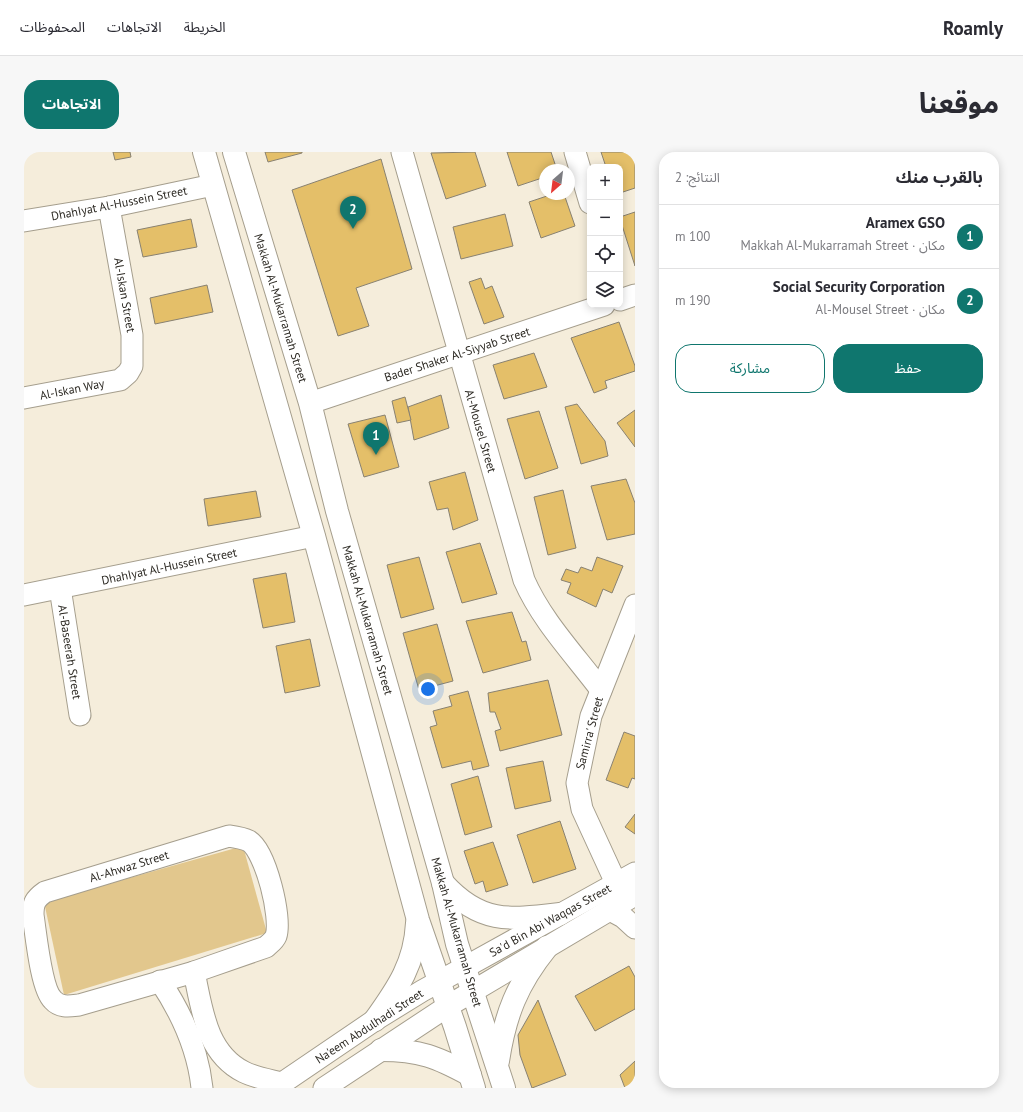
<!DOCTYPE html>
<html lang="ar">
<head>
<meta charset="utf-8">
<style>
  :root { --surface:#fff; --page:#f7f7f7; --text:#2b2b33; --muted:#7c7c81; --line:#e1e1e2; --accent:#0f766e }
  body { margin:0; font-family:"PT Sans","Noto Sans Arabic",sans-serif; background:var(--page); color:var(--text); direction:rtl }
  .controls { position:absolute; right:12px; top:12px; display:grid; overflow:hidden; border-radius:8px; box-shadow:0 2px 10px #0003 }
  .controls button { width:36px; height:36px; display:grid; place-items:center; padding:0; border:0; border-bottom:1px solid var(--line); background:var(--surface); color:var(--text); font:20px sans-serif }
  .compass { position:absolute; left:515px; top:12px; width:36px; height:36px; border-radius:50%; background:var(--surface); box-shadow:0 2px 10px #0003; rotate:208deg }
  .you { position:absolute; left:404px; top:537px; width:14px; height:14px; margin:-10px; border:3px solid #fff; border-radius:50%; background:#1a73e8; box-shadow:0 0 0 6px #1a73e833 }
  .badge { display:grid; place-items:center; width:26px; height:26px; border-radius:50%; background:var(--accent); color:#fff; font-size:13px; font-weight:700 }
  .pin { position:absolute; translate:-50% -33px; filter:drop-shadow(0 1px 2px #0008) }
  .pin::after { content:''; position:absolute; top:21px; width:14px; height:12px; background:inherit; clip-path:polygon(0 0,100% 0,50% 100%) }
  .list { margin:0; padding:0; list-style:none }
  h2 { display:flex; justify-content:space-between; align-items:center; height:52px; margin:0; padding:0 16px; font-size:17px }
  h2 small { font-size:13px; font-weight:400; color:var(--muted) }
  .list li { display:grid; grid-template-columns:26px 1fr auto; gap:12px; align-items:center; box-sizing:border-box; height:64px; padding:0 16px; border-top:1px solid var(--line) }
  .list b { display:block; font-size:15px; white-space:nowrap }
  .list p { margin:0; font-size:13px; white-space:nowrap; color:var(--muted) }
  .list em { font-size:13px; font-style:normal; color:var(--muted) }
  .actions { display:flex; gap:8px; padding:12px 16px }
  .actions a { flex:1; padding:9px 0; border:1px solid var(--accent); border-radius:16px; text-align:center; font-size:14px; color:var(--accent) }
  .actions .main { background:var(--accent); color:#fff }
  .icon { flex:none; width:22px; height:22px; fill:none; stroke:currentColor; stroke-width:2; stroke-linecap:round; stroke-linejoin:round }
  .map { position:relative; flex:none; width:611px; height:936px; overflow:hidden; direction:ltr; border-radius:16px }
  header { display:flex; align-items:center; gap:24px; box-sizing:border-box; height:56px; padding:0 20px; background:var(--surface); border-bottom:1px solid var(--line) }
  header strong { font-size:19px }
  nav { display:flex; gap:22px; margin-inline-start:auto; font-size:14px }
  .intro { display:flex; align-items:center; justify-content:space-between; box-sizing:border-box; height:96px; padding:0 24px }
  h1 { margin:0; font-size:28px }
  .button { padding:10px 18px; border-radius:16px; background:var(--accent); color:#fff; font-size:14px; font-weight:700 }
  main { display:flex; gap:24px; padding:0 24px }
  aside { flex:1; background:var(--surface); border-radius:16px; box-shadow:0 2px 10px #0003 }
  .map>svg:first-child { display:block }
  .green { fill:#e2c78d }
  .building { fill:#e4bf69; stroke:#888171 }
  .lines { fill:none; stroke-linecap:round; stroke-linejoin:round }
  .minor-casing { stroke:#a59e8d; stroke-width:23 }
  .major-casing { stroke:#a59e8d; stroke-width:24 }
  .minor { stroke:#fff; stroke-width:21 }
  .major { stroke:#fff; stroke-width:22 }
  .labels { text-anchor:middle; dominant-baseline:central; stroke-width:4; stroke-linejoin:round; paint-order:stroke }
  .street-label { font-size:12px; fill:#2c2923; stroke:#fff }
</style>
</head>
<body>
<header>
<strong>Roamly</strong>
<nav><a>الخريطة</a><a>الاتجاهات</a><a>المحفوظات</a></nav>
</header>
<div class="intro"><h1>موقعنا</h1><a class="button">الاتجاهات</a></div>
<main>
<aside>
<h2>بالقرب منك<small>النتائج: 2</small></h2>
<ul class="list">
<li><span class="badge">1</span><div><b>Aramex GSO</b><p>مكان · Makkah Al-Mukarramah Street</p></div><em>100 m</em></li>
<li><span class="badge">2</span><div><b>Social Security Corporation</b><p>مكان · Al-Mousel Street</p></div><em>190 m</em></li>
</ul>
<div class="actions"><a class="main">حفظ</a><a>مشاركة</a></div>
</aside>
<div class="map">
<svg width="611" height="936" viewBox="0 0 611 936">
  <rect width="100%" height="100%" fill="#f5eddb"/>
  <polygon class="green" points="219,694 243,781 40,843 20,750"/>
  <g class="building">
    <polygon points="89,0 106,0 107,5 91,8"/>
    <polygon points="241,0 278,0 278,1 244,10"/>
    <polygon points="451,0 462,34 422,47 407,1"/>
    <polygon points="483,0 527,0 533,18 521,18 521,25 494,34"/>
    <polygon points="577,0 608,0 611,8 611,36 596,41 596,15 582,15"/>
    <polygon points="357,7 388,117 332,136 345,174 314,184 268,38"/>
    <polygon points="529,42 540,42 551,74 517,86 505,50"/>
    <polygon points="611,60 611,114 596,67 596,65"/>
    <polygon points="481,62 489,94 437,107 429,75"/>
    <polygon points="167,67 173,95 119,105 113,78"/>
    <polygon points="457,126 461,137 468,134 480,165 460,172 445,130"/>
    <polygon points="183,133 189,160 131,172 126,146"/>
    <polygon points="595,170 611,214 611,219 581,229 583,236 570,241 547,186"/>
    <polygon points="510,201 523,235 480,247 469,213"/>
    <polygon points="417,243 425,276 390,288 384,255"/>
    <polygon points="381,245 387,268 373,271 368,249"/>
    <polygon points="553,252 581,289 584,304 557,312 541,255"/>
    <polygon points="611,258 611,295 593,271"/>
    <polygon points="515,259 534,316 501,327 483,267"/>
    <polygon points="361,263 375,315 340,325 324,272"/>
    <polygon points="441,320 454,368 429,378 424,356 413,358 405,330"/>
    <polygon points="602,327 611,351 611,382 583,388 567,334"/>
    <polygon points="539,338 552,396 524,403 510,345"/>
    <polygon points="232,339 237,365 184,374 180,347"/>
    <polygon points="456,391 473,442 438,451 422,400"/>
    <polygon points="395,405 410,457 377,466 363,413"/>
    <polygon points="573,405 599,414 588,441 579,437 572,455 543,441 547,431 537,428 542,417 554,421 557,415 568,419"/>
    <polygon points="262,421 271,470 239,476 229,427"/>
    <polygon points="488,460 498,490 502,489 507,508 459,521 442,469"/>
    <polygon points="413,472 429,529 395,538 379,481"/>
    <polygon points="286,487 296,534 261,541 252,494"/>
    <polygon points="524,528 538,583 476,599 471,579 477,577 471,560 466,560 464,541"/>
    <polygon points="444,539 465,614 449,618 447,609 418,616 406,575 413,573 409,559 428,554 425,544"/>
    <polygon points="600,580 611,584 611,627 608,626 604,636 582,628"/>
    <polygon points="519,609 527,649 491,657 482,616"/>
    <polygon points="454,624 468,675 441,683 427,632"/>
    <polygon points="611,662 611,682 601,675"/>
    <polygon points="536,669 552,717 509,731 493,683"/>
    <polygon points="469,690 484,733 462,740 459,729 451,732 440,699"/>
    <polygon points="605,814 611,825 611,857 571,879 551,844"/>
    <polygon points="514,848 542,923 508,936 496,903 494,883"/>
    <polygon points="611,909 611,936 601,936 596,923"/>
  </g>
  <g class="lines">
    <g class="minor-casing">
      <g id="minor">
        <path d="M 378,0 L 500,428 C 518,469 550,502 577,538"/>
        <polyline points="551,0 566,51"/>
        <polyline points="0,69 85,55 189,33"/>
        <polyline points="596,148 611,143"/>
        <polyline points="0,246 96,228 104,221 108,214 108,183 85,55"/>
        <polyline points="286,251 580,153"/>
        <polyline points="36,436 56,563"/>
        <polyline points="0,443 290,384"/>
        <path d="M 205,684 C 212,685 219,686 225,689 C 242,700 258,766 252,784 C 250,789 245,792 242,795 L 170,820 L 55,853 C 46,854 36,856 29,848 C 17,837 12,782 9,763 C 9,751 11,747 21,740 Z"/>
        <polyline points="592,731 558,657 553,631 567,564 611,453"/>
        <polyline points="586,758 599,765 611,776"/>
        <path d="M 170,820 C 178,857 182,901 220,920 C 232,926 246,928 258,931"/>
        <path d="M 136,829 C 158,862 174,897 178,936"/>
        <polyline points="251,936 351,868 398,839 611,721"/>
        <polyline points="300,936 424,854 611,743"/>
      </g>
    </g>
    <g class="major-casing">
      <g id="major">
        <polyline points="180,0 290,384 394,768 431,875 450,936"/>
        <polyline points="210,0 286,251 313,359 419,731 433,792 480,936"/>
        <path d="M 419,731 C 456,772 485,768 536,762"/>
        <path d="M 351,868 C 374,836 391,811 393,771"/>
        <path d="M 357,898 C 396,898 413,905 446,923"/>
        <path d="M 474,909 C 481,863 493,832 523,795"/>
      </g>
    </g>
    <use href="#minor" class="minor"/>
    <use href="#major" class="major"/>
  </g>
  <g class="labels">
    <g class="street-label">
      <text transform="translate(95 51) rotate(-11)">DhahIyat Al-Hussein Street</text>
      <text transform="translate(101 143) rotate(80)">Al-Iskan Street</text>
      <text transform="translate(257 156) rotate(73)">Makkah Al-Mukarramah Street</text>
      <text transform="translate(433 202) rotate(-18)">Bader Shaker Al-Siyyab Street</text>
      <text transform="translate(48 237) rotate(-11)">Al-Iskan Way</text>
      <text transform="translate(457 279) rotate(74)">Al-Mousel Street</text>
      <text transform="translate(145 414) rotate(-12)">DhahIyat Al-Hussein Street</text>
      <text transform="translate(344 468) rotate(74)">Makkah Al-Mukarramah Street</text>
      <text transform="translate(46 500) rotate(81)">Al-Baseerah Street</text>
      <text transform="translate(565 581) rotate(-75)">Samirra' Street</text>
      <text transform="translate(105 714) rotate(-17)">Al-Ahwaz Street</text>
      <text transform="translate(526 768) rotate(-29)">Sa'd Bin Abi Waqqas Street</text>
      <text transform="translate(433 780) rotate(74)">Makkah Al-Mukarramah Street</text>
      <text transform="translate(345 874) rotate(-33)">Na'eem Abdulhadi Street</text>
    </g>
  </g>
</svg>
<div class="controls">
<button>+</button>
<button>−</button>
<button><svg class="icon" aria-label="locate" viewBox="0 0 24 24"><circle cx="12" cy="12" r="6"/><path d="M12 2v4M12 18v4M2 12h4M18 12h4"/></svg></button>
<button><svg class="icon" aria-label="layers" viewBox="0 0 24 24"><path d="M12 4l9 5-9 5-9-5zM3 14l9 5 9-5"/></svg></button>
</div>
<svg class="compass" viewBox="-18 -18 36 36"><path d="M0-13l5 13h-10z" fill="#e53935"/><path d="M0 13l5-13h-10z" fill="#7c7c81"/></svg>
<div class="you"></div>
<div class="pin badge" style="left:352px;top:303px">1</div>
<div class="pin badge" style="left:329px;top:77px">2</div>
</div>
</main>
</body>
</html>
